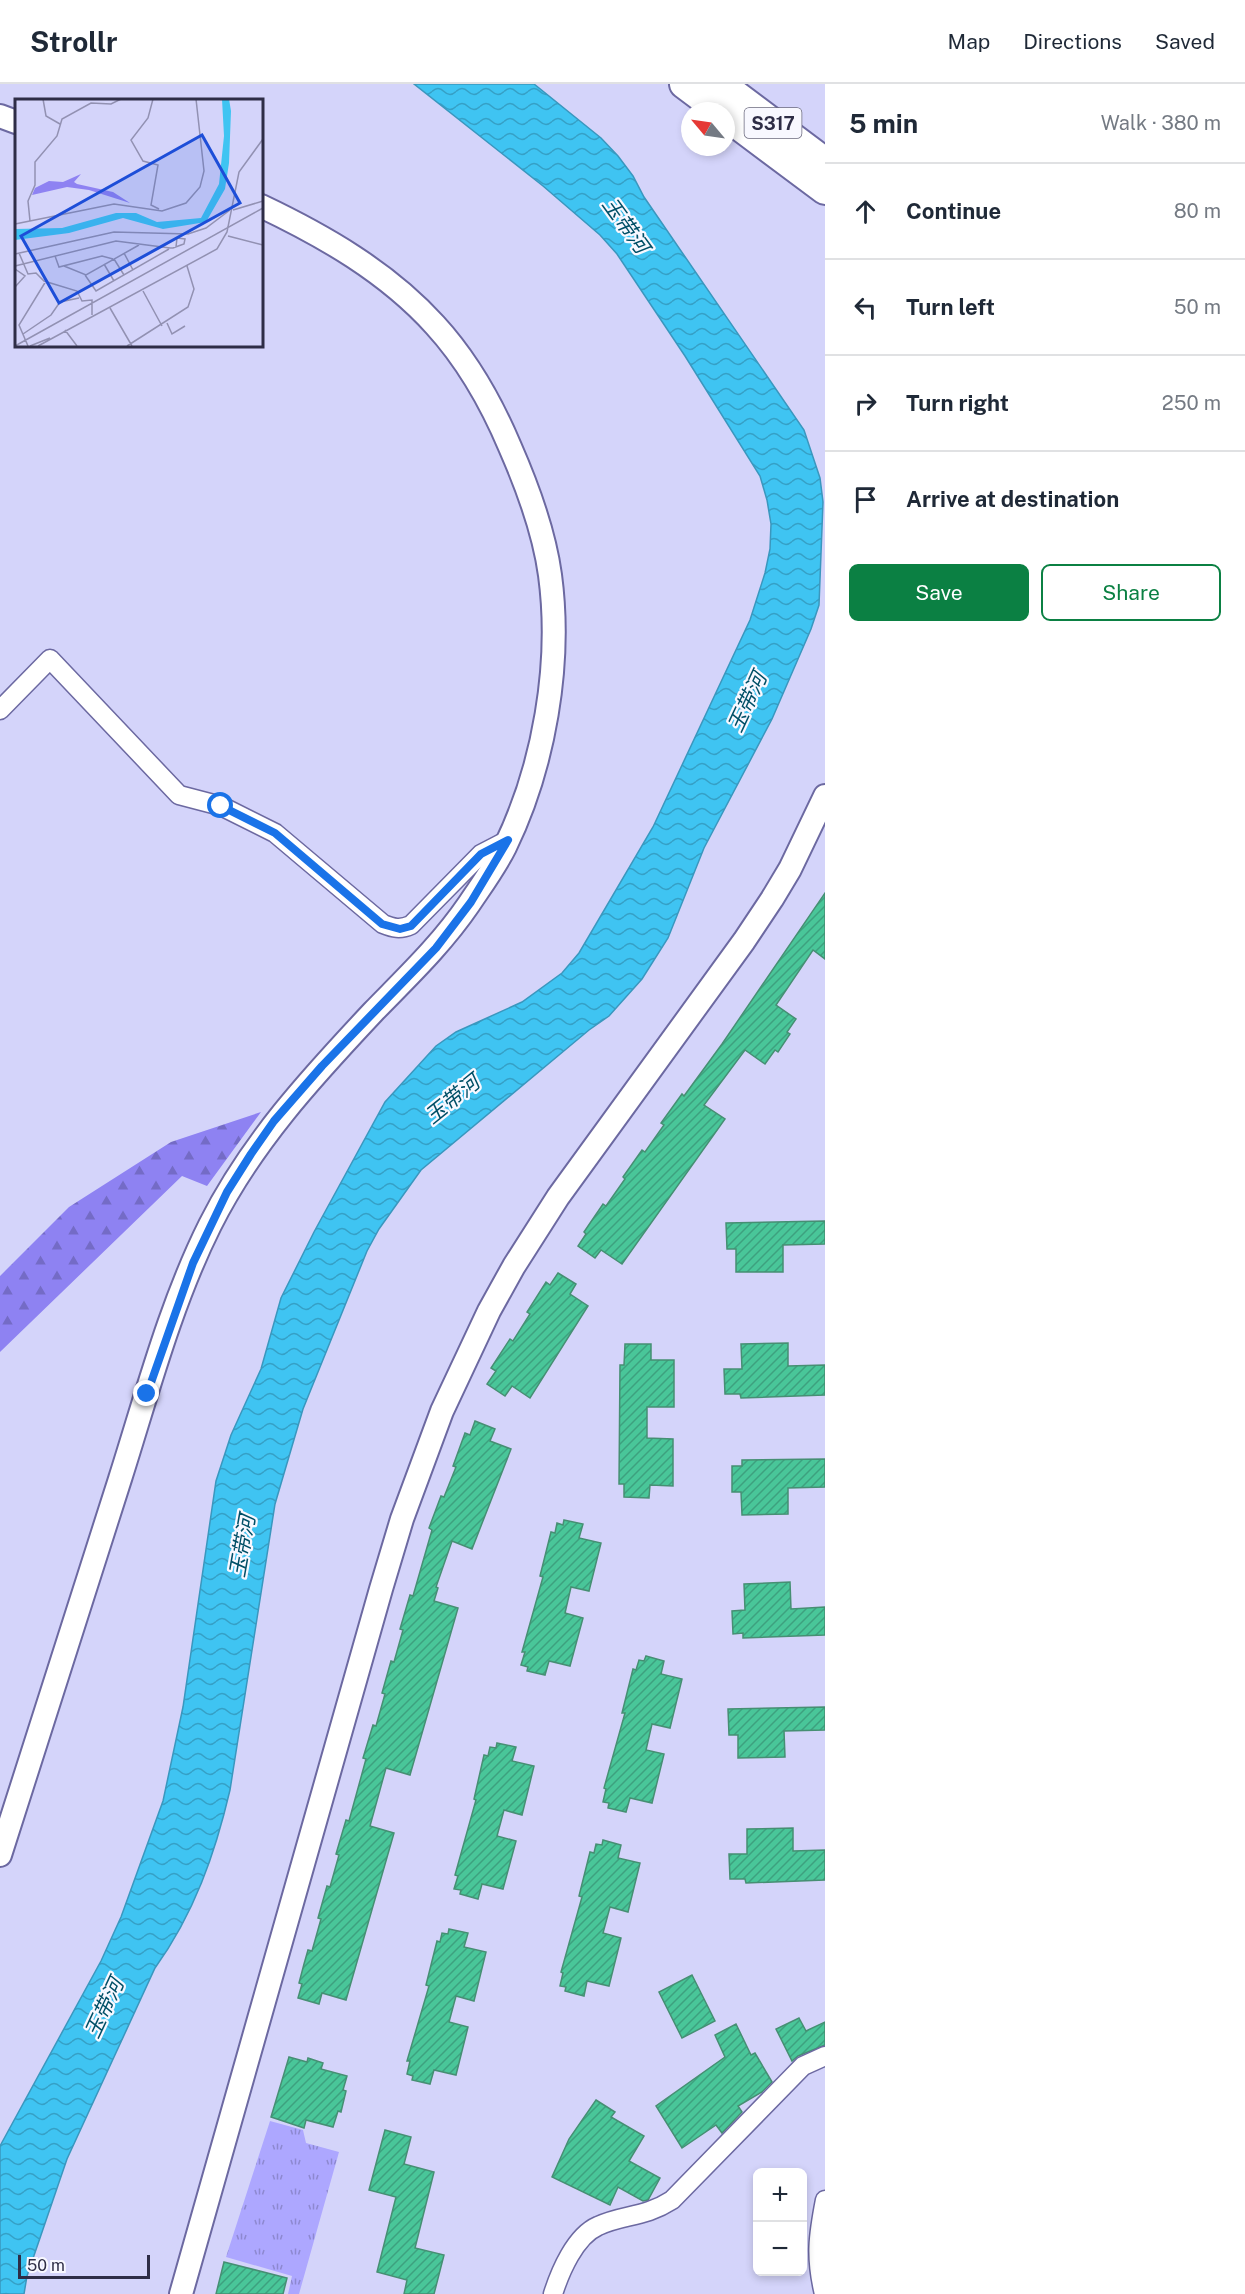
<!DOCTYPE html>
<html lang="en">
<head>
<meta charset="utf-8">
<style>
  :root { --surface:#fff; --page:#f6f6f7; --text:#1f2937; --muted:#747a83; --line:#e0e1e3; --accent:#0b8043 }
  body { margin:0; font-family:"Public Sans","Noto Sans SC",sans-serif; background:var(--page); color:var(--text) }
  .controls { position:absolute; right:18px; bottom:18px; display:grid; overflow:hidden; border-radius:9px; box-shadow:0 3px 9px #0003 }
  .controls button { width:54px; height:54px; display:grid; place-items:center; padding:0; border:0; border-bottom:2px solid var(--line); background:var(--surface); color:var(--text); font:30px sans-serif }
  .compass { position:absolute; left:681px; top:18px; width:54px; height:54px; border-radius:50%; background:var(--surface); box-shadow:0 3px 9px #0003; rotate:299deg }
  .scale { position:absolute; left:18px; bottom:15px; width:132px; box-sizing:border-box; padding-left:6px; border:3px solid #2e2d46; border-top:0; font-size:16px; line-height:21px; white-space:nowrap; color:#2e2d46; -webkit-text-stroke:4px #f8f8ff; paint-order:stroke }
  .stop { position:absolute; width:18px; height:18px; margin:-14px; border:4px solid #1a73e8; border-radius:50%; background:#fff }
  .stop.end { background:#1a73e8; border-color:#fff; box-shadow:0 2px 6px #0008 }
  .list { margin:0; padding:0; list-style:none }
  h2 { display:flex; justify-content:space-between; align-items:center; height:78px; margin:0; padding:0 24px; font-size:26px }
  h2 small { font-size:20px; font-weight:400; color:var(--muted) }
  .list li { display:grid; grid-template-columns:39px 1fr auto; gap:18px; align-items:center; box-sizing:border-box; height:96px; padding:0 24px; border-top:2px solid var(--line) }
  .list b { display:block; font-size:22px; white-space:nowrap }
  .list em { font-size:20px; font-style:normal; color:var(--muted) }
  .actions { display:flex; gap:12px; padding:18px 24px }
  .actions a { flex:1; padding:14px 0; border:2px solid var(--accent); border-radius:9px; text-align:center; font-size:21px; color:var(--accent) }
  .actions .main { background:var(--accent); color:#fff }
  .icon { flex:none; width:33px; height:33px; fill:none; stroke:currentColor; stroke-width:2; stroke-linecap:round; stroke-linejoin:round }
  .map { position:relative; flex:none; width:825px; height:2210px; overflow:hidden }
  header { display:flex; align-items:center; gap:36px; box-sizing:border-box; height:84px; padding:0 30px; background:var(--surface); border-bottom:2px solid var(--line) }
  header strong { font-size:28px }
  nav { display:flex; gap:33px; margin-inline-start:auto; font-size:21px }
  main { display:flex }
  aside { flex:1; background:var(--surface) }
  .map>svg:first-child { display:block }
  .grass { fill:url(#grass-tufts) }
  .forest { fill:url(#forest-firs) }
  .water { fill:url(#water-waves); stroke:#3a97be; stroke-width:1.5 }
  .building { fill:url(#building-hatch); stroke:#468f73; stroke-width:1.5 }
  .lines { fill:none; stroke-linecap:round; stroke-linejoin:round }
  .minor-casing { stroke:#6c69a1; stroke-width:21 }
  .tertiary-casing { stroke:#6c69a1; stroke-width:26 }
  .primary-casing { stroke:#6c69a1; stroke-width:32 }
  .minor { stroke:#fff; stroke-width:18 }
  .tertiary { stroke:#fff; stroke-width:22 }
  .primary { stroke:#fff; stroke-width:28 }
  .route { stroke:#1a73e8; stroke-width:8 }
  .labels { text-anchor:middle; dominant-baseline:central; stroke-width:4.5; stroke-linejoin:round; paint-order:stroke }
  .shield { fill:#f8f8ff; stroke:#6b6a7e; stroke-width:1.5 }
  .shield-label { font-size:18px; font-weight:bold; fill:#2e2d46 }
  .water-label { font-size:21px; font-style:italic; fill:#004f67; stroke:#f8f8ff }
  .inset-road { fill:none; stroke:#9291b2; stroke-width:1.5 }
  .view { fill:#1d4ed8; fill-opacity:0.15; stroke:#1d4ed8; stroke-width:3 }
  .inset-edge { fill:none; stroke:#2e2d46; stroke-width:3 }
</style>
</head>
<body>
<header>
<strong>Strollr</strong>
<nav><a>Map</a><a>Directions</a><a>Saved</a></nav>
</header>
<main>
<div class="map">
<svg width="825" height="2210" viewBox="0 0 825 2210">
  <defs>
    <pattern id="grass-tufts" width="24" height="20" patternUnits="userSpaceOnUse" patternTransform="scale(1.5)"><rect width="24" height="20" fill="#ada7ff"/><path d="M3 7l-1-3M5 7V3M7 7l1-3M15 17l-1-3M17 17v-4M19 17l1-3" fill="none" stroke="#8d88d0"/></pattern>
    <pattern id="forest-firs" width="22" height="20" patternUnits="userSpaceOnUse" patternTransform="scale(1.5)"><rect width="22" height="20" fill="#8e82f2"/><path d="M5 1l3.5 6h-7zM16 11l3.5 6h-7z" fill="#746bc6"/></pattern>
    <pattern id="water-waves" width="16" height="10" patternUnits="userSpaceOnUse" patternTransform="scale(1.5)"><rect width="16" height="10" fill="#3fc4f2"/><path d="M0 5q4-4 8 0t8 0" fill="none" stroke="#35a0c6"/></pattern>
    <pattern id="building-hatch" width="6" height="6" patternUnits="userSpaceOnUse" patternTransform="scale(1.5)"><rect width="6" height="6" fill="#49c699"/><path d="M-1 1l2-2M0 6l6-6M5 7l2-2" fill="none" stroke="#3da17f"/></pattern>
  </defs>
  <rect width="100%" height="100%" fill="#d4d4fa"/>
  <polygon class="grass" points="270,2037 303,2046 306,2059 339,2068 299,2210 288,2210 292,2192 226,2173"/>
  <polygon class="forest" points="261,1028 207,1102 182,1092 0,1268 0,1192 69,1123 171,1058"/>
  <path class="water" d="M 414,0 L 534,0 L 601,54 L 618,72 L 633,92 L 644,113 L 804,346 L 820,394 L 823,418 L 819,521 L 811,545 L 772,635 L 704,764 L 668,854 L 642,895 L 609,932 L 589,946 L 421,1086 L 379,1145 L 367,1167 L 303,1325 L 275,1420 L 230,1706 C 215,1770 194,1830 155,1884 L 67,2075 L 27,2192 L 24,2210 L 0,2210 L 0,2062 L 101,1877 L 121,1833 L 163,1717 L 183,1623 L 216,1397 L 231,1351 L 261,1285 L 281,1214 L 314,1148 L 385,1018 L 436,962 L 456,948 L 522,918 L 562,889 L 579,869 L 653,743 L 750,536 L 765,489 L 770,465 L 771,440 L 767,416 L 760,392 L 685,272 L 617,170 L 600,151 L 543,102 Z"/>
  <g class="building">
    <polygon points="825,809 825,875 813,866 776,921 796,935 787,948 790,950 778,968 775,966 765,980 745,966 704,1021 725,1035 622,1180 601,1166 595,1174 578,1162 586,1150 584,1148 603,1120 606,1122 625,1095 623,1093 642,1066 645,1068 664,1041 661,1039 682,1010 684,1012 722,960"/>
    <polygon points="825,1137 825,1160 783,1161 783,1188 736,1188 736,1165 727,1165 726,1139"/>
    <polygon points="558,1189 576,1200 570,1210 588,1222 530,1314 512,1302 505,1312 487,1300 496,1287 491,1284 510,1255 513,1257 530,1230 527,1228 546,1198 550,1201"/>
    <polygon points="788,1259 788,1282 825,1281 825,1311 741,1314 740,1310 725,1310 724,1285 742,1285 741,1260"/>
    <polygon points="625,1260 651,1260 651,1276 674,1276 674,1323 647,1323 647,1354 673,1355 673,1402 650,1401 649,1414 624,1413 624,1400 619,1400 620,1281 624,1281"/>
    <polygon points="475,1337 495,1345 490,1357 511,1365 472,1465 452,1457 436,1503 438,1504 434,1517 458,1524 410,1691 386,1684 370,1742 394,1749 346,1916 322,1909 319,1920 298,1914 302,1900 299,1899 304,1880 308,1866 312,1867 321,1835 318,1834 327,1802 330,1803 339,1771 336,1770 346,1736 349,1737 366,1675 363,1674 373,1641 376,1642 385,1610 382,1609 391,1577 394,1578 403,1546 400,1545 410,1511 413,1512 432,1446 429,1444 441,1412 444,1413 456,1383 453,1382 465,1349 470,1351"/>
    <polygon points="825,1375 825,1403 788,1404 788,1430 742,1431 741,1408 732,1408 732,1382 742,1382 742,1376"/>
    <polygon points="564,1436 583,1440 579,1454 601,1459 589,1507 571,1503 565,1529 583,1534 570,1582 549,1577 545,1591 527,1587 528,1583 521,1581 525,1568 522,1568 543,1493 540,1492 551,1448 555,1449 557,1439 563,1441"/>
    <polygon points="790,1498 791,1525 825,1523 825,1551 743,1554 743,1549 733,1550 732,1527 745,1526 744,1500"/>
    <polygon points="646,1572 664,1577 661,1590 682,1595 670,1644 652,1640 646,1666 664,1670 652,1719 630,1714 626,1728 608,1724 609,1719 603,1718 606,1705 604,1704 625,1629 622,1629 633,1585 636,1586 639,1576 644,1577"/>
    <polygon points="825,1623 825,1646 784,1647 785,1673 738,1674 738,1651 729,1651 728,1625"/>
    <polygon points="497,1659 516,1663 512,1677 534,1682 522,1731 504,1726 497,1752 516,1757 503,1805 482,1800 478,1815 460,1810 461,1806 454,1805 458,1792 455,1791 476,1716 474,1715 484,1671 488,1672 490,1663 496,1664"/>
    <polygon points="793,1744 793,1767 825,1766 825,1796 746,1799 745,1795 730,1795 729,1770 747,1770 747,1745"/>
    <polygon points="603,1756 621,1761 618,1774 640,1779 628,1828 610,1823 603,1849 621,1854 609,1902 587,1897 584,1912 565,1907 566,1903 560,1902 563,1889 561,1888 582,1813 579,1812 590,1768 594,1769 596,1760 602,1761"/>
    <polygon points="449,1845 468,1849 464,1863 486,1868 474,1917 456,1912 449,1938 468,1943 456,1991 434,1986 430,2000 412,1996 413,1992 407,1990 410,1977 407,1977 429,1902 426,1901 437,1857 440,1858 442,1849 448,1850"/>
    <polygon points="692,1891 715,1937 682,1954 659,1908"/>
    <polygon points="799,1934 806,1947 825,1938 825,1961 798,1972 792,1977 776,1945"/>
    <polygon points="736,1940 751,1971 755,1969 772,1998 762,2008 738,2022 742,2028 722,2049 716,2041 682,2064 656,2022 725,1973 715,1951"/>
    <polygon points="289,1973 307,1978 308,1974 323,1979 321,1985 347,1992 343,2006 346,2007 341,2028 338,2027 333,2043 306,2036 304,2044 271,2033"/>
    <polygon points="596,2016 615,2028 611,2033 644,2052 629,2077 660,2094 648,2116 643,2117 618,2103 610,2121 552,2093 569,2055"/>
    <polygon points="385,2046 411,2053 404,2080 434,2088 415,2164 444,2171 434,2210 404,2210 407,2196 377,2188 396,2113 369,2106"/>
    <polygon points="224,2178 287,2194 283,2210 216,2210"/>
  </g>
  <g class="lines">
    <g class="minor-casing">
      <g id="minor">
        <path d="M 0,626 L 50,575 L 179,711 L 221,722 L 275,749 L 383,840 C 393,844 400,846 411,841 L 481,770 L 508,756"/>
        <path d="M 553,2210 C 560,2188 575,2152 598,2142 C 624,2130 644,2134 672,2116 L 803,1982 L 825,1972"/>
        <path d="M 824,2210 C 815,2173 818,2152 825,2116"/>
      </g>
    </g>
    <g class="tertiary-casing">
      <g id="tertiary">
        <polyline points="0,32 16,38"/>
        <path d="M 0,1771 C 40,1645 80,1520 120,1395 C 147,1310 170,1221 210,1141 C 251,1059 311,994 373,928 C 407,893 441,861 469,820 C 481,802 495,783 505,763 C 544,683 562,580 550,491 C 544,447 528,404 510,363 C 491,318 468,277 435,241 C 387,188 324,152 261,122"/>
        <polyline points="181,2210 381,1505 402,1435 442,1327 489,1227 514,1182 558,1113 744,857 772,815 790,785 825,712"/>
      </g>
    </g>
    <g class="primary-casing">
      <g id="primary">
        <polyline points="684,0 720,27"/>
        <polyline points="721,0 825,78"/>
        <polyline points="726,32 825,106"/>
      </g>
    </g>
    <use href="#minor" class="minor"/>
    <use href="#tertiary" class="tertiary"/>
    <use href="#primary" class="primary"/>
  </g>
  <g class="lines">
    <polyline class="route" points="147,1310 193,1179 227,1108 251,1070 274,1037 322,982 436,864 471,818 508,756 481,770 411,842 400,845 382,840 275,749 221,722"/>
  </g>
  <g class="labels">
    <rect class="shield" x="744.5" y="24" width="57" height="30" rx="4.5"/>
    <g class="shield-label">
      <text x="773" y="39">S317</text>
    </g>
    <g class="water-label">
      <text transform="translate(626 141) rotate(54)">玉带河</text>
      <text transform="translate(747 618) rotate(-65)">玉带河</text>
      <text transform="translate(452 1015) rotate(-39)">玉带河</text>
      <text transform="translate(242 1462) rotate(-80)">玉带河</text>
      <text transform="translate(104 1924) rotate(-65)">玉带河</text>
    </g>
  </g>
  <g transform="translate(15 15)">
    <rect width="248" height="248" fill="#d4d4fa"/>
    <path d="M 66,75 L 59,83 L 62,85 L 98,93 L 115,104 L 74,91 L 52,88 L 17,96 L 20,89 L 34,82 L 48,83 Z" fill="#8e82f2"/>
    <path d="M 207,0 L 214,0 L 216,12 L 214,64 L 210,90 L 191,123 L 148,130 L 108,119 L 54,134 L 0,141 L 0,130 L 47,129 L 101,114 L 121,114 L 142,123 L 186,119 L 204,85 L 209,37 Z" fill="#3fc4f2"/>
    <path class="inset-road" d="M 28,0 L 31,17 L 45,25M 138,0 L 133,19 L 116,41 L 128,62 L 143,66 L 136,106 L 144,110M 218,111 L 248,102M 15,122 L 13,102 L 20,86 L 20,63 L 42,37 L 47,20 L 76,4 L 96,5 L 106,0M 0,125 L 99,105 L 147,112 L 171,104 L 185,88 L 189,72 L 181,0M 213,137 L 248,146M 4,154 L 13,175 L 21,174 L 29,182 L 62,192 L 67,202 L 77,201 L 77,216M 109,154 L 118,171M 0,155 L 99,133 L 173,135 L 191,129 L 215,111M 40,157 L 44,168 L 87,157 L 98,160M 99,160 L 109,176M 89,165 L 99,182M 0,167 L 101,142 L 155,149 L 158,149 L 166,146 L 169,145 L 170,140 L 162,139 L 161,148M 49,167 L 71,176 L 124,146M 0,170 L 10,177 L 0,188M 70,176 L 81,192 L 154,150M 128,192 L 147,227M 95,209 L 117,247M 152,224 L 157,235 L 170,227M 50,231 L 62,247M 8,235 L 36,216 L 45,203 L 64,199M 0,247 L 248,109M 13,247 L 4,226 L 31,182M 15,247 L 35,239M 23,247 L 202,150 L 212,133 L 224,73 L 248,40M 112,247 L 173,208 L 179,190 L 172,167"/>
    <path class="view" d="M 187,36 L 225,104 L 44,204 L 6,137 Z"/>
    <rect width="248" height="248" class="inset-edge"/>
  </g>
</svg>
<div class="controls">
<button>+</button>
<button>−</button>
</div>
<svg class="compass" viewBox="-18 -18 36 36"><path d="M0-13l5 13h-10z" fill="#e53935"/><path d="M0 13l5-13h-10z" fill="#747a83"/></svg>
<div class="scale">50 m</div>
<div class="stop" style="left:221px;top:722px"></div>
<div class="stop end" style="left:147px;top:1310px"></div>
</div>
<aside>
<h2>5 min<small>Walk · 380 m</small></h2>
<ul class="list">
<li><svg class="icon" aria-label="ahead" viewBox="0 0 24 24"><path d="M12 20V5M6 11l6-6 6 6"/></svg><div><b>Continue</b></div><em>80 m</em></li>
<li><svg class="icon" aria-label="left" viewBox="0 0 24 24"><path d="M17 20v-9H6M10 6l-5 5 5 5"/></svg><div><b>Turn left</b></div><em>50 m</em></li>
<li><svg class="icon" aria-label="right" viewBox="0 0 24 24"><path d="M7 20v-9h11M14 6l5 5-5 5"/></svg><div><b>Turn right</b></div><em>250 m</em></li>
<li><svg class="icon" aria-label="arrive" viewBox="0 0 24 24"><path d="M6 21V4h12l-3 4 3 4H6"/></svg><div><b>Arrive at destination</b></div></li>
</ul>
<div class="actions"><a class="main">Save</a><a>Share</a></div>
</aside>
</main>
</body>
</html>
